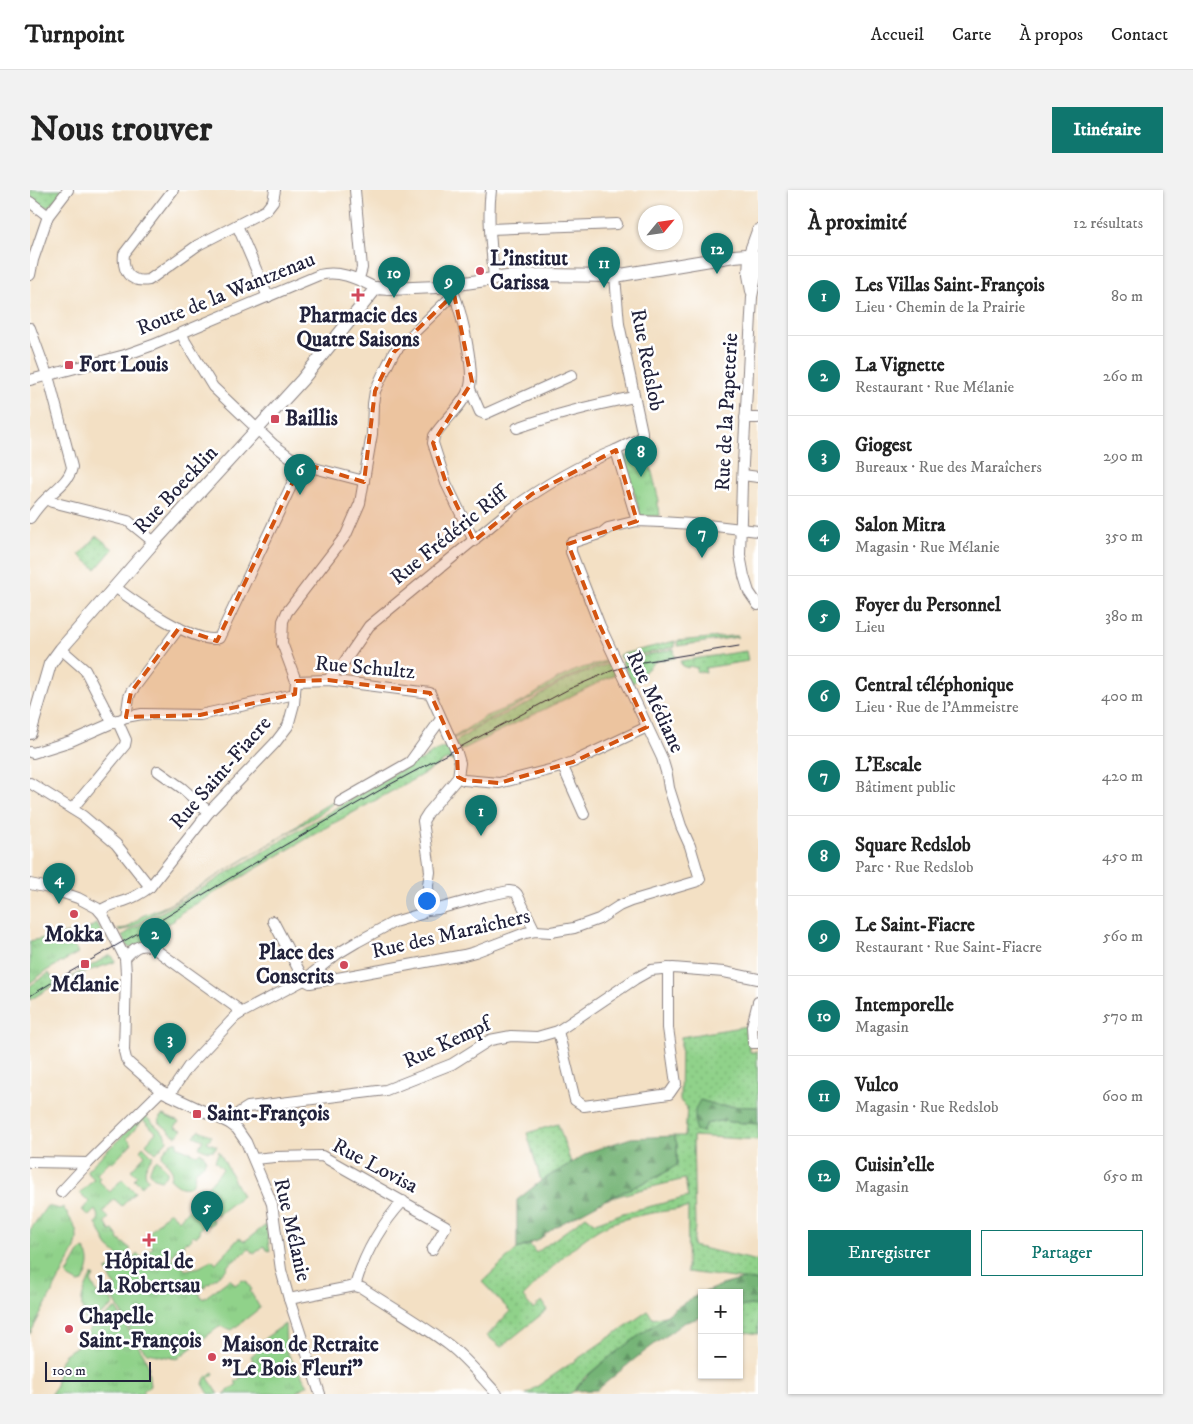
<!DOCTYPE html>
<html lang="fr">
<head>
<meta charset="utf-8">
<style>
  :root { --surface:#fff; --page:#f2f2f2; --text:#222; --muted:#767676; --line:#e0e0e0; --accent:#0f766e }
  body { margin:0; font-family:"IM FELL DW Pica",serif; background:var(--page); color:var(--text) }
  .controls { position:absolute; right:15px; bottom:15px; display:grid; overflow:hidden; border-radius:0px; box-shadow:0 1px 4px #0004 }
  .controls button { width:45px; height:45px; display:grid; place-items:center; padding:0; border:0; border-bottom:1px solid var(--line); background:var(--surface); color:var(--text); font:25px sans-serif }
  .compass { position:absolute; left:608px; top:15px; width:45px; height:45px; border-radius:50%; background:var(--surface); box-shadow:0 1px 4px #0004; rotate:61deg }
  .scale { position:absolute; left:15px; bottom:12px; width:106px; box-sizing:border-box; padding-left:5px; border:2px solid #22223b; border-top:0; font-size:14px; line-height:18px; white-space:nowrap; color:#22223b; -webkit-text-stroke:4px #fff; paint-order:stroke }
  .you { position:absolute; left:396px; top:710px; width:18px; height:18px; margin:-12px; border:4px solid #fff; border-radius:50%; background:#1a73e8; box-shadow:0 0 0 8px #1a73e833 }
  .badge { display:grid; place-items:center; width:32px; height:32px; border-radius:50%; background:var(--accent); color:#fff; font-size:16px; font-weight:700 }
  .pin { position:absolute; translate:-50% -41px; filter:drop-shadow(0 1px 2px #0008) }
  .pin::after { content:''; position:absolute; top:26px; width:18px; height:15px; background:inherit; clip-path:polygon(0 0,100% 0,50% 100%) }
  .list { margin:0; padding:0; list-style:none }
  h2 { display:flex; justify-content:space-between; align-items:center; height:65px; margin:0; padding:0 20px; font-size:21px }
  h2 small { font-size:16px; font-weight:400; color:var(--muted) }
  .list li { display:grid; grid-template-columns:32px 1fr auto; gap:15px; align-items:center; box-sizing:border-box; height:80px; padding:0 20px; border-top:1px solid var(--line) }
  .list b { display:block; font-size:19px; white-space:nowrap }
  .list p { margin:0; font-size:16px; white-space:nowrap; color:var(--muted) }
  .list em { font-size:16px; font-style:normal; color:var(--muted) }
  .actions { display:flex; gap:10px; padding:15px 20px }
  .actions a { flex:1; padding:11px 0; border:1px solid var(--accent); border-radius:0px; text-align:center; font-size:18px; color:var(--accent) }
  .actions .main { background:var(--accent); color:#fff }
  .map { position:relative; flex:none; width:728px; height:1204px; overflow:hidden; border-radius:0px }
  header { display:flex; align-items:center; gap:30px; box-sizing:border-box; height:70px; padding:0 25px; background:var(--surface); border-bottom:1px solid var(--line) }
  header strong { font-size:24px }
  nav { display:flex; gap:28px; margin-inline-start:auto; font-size:18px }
  .intro { display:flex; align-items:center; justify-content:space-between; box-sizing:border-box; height:120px; padding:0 30px }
  h1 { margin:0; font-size:35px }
  .button { padding:12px 22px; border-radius:0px; background:var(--accent); color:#fff; font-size:18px; font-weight:700 }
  main { display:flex; gap:30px; padding:0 30px }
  aside { flex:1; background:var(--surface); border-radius:0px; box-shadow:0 1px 4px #0004 }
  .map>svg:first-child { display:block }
  .grass { fill:url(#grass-dots); stroke:#597a62 }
  .forest { fill:url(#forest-firs); stroke:#4b6b58 }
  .park { fill:url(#park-tufts); stroke:#597a62 }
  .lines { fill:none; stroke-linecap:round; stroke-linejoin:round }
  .minor-casing { stroke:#8a8180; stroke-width:12 }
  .major-casing { stroke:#8a8180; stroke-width:14 }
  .minor { stroke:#fff; stroke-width:10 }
  .major { stroke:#fff; stroke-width:12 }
  .tram { stroke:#22223b; stroke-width:1 }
  .marked { fill:#d45411; fill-opacity:0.2; stroke:#d45411; stroke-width:4; stroke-dasharray:10 6; stroke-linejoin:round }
  .poi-dot { fill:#d1495b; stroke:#fff; stroke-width:2 }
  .labels { text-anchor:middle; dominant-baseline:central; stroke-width:5; stroke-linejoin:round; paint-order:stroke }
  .poi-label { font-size:21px; font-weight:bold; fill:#22223b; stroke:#fff; text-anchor:start }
  .street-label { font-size:21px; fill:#22223b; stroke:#fff }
</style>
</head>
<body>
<header>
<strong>Turnpoint</strong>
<nav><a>Accueil</a><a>Carte</a><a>À propos</a><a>Contact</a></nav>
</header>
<div class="intro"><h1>Nous trouver</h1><a class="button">Itinéraire</a></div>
<main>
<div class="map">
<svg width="728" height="1204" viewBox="0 0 728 1204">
  <defs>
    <pattern id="grass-dots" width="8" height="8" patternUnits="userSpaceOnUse" patternTransform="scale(1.25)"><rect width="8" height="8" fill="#90d28a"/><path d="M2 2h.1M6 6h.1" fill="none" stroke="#7cb478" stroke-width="1.8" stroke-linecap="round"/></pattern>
    <pattern id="forest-firs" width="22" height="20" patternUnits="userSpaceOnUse" patternTransform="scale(1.25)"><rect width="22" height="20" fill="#74b476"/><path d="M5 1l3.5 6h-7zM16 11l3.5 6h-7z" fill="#5f9262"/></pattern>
    <pattern id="park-tufts" width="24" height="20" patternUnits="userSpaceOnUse" patternTransform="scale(1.25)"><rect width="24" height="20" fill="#90d28a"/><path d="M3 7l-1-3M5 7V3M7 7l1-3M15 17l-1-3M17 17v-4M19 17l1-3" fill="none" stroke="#7cb478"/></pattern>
  </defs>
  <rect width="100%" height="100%" fill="#fff"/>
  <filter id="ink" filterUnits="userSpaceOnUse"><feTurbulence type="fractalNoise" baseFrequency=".02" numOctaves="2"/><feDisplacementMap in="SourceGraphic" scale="10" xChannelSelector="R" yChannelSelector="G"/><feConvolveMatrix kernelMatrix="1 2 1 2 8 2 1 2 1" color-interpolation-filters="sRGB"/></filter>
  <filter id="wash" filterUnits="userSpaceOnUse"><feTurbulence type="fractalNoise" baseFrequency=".0096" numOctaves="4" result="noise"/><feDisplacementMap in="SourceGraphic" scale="20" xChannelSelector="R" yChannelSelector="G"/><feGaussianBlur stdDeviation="1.12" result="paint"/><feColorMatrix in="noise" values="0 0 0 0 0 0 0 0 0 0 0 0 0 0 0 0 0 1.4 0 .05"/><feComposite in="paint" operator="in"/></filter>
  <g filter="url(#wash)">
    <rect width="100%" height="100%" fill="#f3e0c4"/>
    <g class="grass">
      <path d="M 0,0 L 34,0 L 19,17 C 11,17 6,11 0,6 Z"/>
      <polygon points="67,346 83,359 66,379 49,365"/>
      <polygon points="701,446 707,446 708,447 648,456 647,451"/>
      <polygon points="645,451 645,457 591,469 589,465"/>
      <polygon points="644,459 645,468 626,471 602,494 592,471"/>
      <polygon points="716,461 718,471 675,478 676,483 666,481 667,478 659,476 658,478 652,476 650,471"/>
      <polygon points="579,470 580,471 535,489 493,513 456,531 423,549 423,548 456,526 494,511 529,488 546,480"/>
      <polygon points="581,473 586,484 429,561 425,552 453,534 495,515 530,493 546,486"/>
      <path d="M 418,556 L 424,571 L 416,570 L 395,583 L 295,638 L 152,722 L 144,729 L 145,730 L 136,735 L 131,736 L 132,743 L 125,752 L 117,751 L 100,758 L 98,757 L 92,746 L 101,740 C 197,685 290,626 386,571 L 391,571 L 403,562 Z"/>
      <polygon points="312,606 288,625 101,738 89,741 88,739 97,738 112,726 139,715 261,641 285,622"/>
      <polygon points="67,733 72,744 53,753 43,754 40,746 42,743 47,747"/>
      <polygon points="80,765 83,767 85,772 52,783 32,792"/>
      <polygon points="19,783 26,794 0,810 0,796"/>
      <path d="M 717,836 L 720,862 L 727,862 L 728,917 L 690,916 L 670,910 L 676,934 L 689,931 L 728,934 L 728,950 L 663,946 L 665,1036 L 663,1056 L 728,1071 L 728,1091 L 657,1082 L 658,1018 C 629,1022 597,1025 571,1038 C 541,1055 517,1083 493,1107 L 503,1119 L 511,1111 L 517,1120 L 471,1157 L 457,1146 L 480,1121 L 452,1092 L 487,1059 L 500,1055 L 506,1063 L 556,1026 L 565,1033 L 593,1023 L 658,1007 L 655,989 L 609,1000 L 575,1010 L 631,985 L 647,975 L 647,954 L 644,946 L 655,946 L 657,917 L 650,911 L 651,847 Z"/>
      <polygon points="528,934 541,973 511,991 497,943"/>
      <polygon points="720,1115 728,1116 728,1144 709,1141 709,1117"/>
      <polygon points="618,1121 623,1129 638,1125 572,1173 554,1188 544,1201 539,1204 496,1204"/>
    </g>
    <g class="forest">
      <polygon points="670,910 690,916 728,917 728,934 689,931 676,934 672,942 665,940 665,919"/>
      <polygon points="644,946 647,954 647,975 631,985 575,1010 525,1037 507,1051 487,1059 487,1010 511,991 561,961 601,948"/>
      <polygon points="714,1089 728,1091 728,1116 720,1115 709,1117 709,1103 672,1103 692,1095"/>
      <path d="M 672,1103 L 672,1127 L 653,1133 L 606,1168 L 567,1200 L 544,1201 C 566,1174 596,1155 624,1135 C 638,1124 656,1110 672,1103 Z"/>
    </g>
    <g class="park">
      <polygon points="616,258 629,311 627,311 627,316 629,317 630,326 611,326 594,267"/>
      <polygon points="38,743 48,763 16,781 0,793 0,751"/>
      <polygon points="114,925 136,945 137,951 126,963 116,954 126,942 113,930 97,948 102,953 83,973 80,971 67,984 70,987 68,990 80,1002 92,989 105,1002 92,1016 84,1009 73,1022 79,1028 75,1032 80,1041 83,1040 89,1048 88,1049 101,1059 95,1065 90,1067 78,1057 66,1033 69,1028 65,1020 59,1026 52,1020 59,1012 50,1003 64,989 56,981"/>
      <polygon points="133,925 149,932 145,937 152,940 147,946 145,946 129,932 130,927"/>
      <polygon points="169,940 182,946 177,952 187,956 184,960 178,961 169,957 173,950 164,946"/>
      <path d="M 145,952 L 148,952 L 147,956 L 167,965 L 170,962 C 184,971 169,975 165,983 C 164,986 165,989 164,992 L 159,997 C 150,999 146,994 140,989 L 142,980 L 132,966 C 133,961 139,954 145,952 Z"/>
      <path d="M 113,956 L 123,966 C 117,974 111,981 119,990 L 117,990 L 112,996 L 104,989 L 107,986 L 101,980 L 115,965 L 110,960 Z"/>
      <path d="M 189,961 L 212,1006 L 187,1025 L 181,1018 L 176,1021 L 184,1032 L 179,1036 L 177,1034 L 169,1040 L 170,1043 L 166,1047 L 164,1045 L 161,1047 L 162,1049 L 158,1053 L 156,1051 L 153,1054 L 154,1056 L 149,1059 L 148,1058 L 145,1060 L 146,1062 L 141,1066 L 149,1075 L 151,1074 L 155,1080 L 170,1077 L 181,1070 L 186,1073 L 209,1048 L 215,1051 L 236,1035 L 240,1061 L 237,1060 L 234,1056 L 224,1064 L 219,1059 L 197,1076 L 198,1078 L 168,1102 L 173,1109 L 200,1089 L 205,1095 L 212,1090 L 216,1091 L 222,1100 L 220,1101 L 230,1118 L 202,1140 L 190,1136 L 147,1169 L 117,1163 C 105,1153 89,1117 80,1102 L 86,1098 L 76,1080 L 104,1068 L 107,1064 L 112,1068 L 123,1057 L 114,1048 L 137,1023 L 139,1021 L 149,1030 L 164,1013 L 168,1014 L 182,1000 L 178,996 L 193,979 L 185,971 Z"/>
      <path d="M 127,969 L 137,981 L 137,985 L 131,990 C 116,987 118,978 127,969 Z"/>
      <path d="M 17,1016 L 30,1019 L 33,1017 C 44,1036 53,1043 42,1065 L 0,1144 L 0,1040 Z"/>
      <path d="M 54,1059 C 63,1070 58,1081 53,1092 L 49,1093 L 38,1087 L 37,1084 L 50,1061 Z"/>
      <path d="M 61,1086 L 64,1086 L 61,1091 L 69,1107 L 77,1103 L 84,1115 L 57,1135 C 49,1111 50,1109 61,1086 Z"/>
      <polygon points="86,1118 103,1148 114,1165 119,1178 118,1179 120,1196 113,1201 115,1204 21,1204 26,1196 29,1174 35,1164 53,1152 61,1137"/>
      <polygon points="255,1134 256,1161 278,1195 267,1201 267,1204 194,1204 207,1194 205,1192 225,1176 221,1166 230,1159 231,1151"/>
      <polygon points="183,1182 184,1184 178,1188 189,1204 179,1204 173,1194 175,1188"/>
    </g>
  </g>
  <g filter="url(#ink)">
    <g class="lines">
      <g class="minor-casing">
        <g id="minor">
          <path d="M 143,0 L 94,64 C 92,82 100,93 119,90 L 168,55 L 207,35"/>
          <polyline points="325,0 332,78 330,85 327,89"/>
          <path d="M 461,0 C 457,30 462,59 464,89"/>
          <polyline points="0,12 18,26"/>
          <polyline points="460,39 587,34"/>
          <polyline points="719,66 718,85 721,101"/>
          <polyline points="728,68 726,87 722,107 712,292 710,365 714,386 719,402 728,415"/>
          <polyline points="0,85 3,70 18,26 38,0"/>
          <polyline points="585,86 589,134 612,242 612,247 609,249 586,260 607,331"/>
          <path d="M 424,104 C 431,121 446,183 439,199 C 432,217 414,230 404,246 L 403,253 L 416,293 L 444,351"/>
          <polyline points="238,107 207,35 236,20 243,11 245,0"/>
          <path d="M 0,138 L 20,193 L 42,277 C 40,290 25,300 16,309 C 10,314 5,321 0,328"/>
          <polyline points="152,144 155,151 183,197 244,255 260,267 284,278 334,291"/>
          <path d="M 0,190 L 95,165 L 123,155 L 289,85 C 311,80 327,89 346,98"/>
          <polyline points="440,199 450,222 455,224 542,185"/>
          <polyline points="715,228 728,228"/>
          <path d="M 487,238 C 526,224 563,215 604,207"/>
          <polyline points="713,285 728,287"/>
          <polyline points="16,309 22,312 98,331 124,352"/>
          <path d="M 85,397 C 103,411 167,456 189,448 L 272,273"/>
          <polyline points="31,459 55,480 82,532"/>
          <path d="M 298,490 L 313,474 L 339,436 L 479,321 C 513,296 547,276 586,260"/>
          <polyline points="96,527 99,507 101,502 149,438"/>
          <polyline points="0,562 3,563 41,551 96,527 112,524 170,525 265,504"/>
          <polyline points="533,577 554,624"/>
          <polyline points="128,581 152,598 179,622"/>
          <polyline points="428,587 434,590 469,593 527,578 543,572 617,537"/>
          <polyline points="0,593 53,626 86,654 120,697"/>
          <polyline points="310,612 380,572 411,529"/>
          <polyline points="42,619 95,555 96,550 87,530"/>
          <polyline points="0,694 19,698 48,708 67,718 73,725 95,768 96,784 94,861 96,869 99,873 131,901 199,933 207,939 216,952 238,1004 242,1014 251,1080 259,1109 290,1204"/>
          <polyline points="397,720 408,719 455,706 479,701 485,702 487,704 505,741"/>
          <path d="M 70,721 C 78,715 85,714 94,711 C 103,708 112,703 120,697 L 179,622 L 245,553 L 258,536 L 264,514 L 266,491 L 252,453 L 253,431 L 257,422 L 316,345 L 330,313 L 342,244 L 343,214 L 345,201 L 353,184 L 364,162 L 424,104 L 424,95"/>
          <polyline points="243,731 274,790 280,793 434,765 445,762 495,743 505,741 521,742 544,738 569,729 589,716 601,711 668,691 670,689 669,686 660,656 651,636 639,598 637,585 632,568 570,436 541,362 541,353 572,343 578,338 607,331 631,332 677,335 728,341"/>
          <path d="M 95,768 C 103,759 110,752 122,757 L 204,816 L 211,823"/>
          <polyline points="728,812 722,836 723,853 728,853"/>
          <polyline points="528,841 545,910 554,916 639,904 646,894 638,838 638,778"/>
          <polyline points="139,905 158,877 205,827 211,823 274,790 307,764 327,752 364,732 391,724 399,717 398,695 400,682 399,673 393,631 398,623 425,591 428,587 430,573 427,563 400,503 298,490 266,491"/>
          <polyline points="199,933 210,922 218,917 356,900 422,874 460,850 481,846 507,847 528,841 605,789 621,780 643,778 694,782 728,789"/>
          <polyline points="224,969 245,967 292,966 416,1036 402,1060"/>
          <polyline points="0,972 58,973"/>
          <polyline points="31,1002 58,973 131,901"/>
          <path d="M 325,1096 C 334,1065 351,1035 373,1011"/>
          <path d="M 259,1109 L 325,1096 L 332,1098 C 361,1117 391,1134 419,1155 C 437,1169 452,1188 467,1204"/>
        </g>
      </g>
      <g class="major-casing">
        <g id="major">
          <polyline points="719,66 728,41"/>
          <polyline points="0,543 20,474 31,459 124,352 272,190 346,98 359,99 407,97 477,87 511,85 585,86 704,66 716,65 728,68"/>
        </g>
      </g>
      <use href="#minor" class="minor"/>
      <use href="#major" class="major"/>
      <polyline class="tram" points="0,806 26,790 136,727 243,662 359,595 539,499 581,481 607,473 709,456"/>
    </g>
  </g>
  <path class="marked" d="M 424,104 L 442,192 L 403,253 L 416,293 L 444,351 L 502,304 L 586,260 L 607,331 L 538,354 L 570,436 L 617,537 L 543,572 L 469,593 L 434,590 L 428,587 L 427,563 L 400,503 L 298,490 L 266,491 L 265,504 L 170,525 L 96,527 L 101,502 L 149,438 L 187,451 L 272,273 L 334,292 L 345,201 L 353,184 L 364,162 Z"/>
  <g class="poi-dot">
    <circle cx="450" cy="81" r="5"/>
    <path d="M325.5 97.5h5v5h5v5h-5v5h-5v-5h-5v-5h5z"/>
    <rect x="34" y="170" width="10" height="10" rx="2.5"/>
    <rect x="240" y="224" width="10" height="10" rx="2.5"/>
    <circle cx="44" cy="724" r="5"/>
    <rect x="50" y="769" width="10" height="10" rx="2.5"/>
    <circle cx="314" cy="775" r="5"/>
    <rect x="162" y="919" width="10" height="10" rx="2.5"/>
    <path d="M116.5 1042.5h5v5h5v5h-5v5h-5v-5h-5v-5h5z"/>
    <circle cx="39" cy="1139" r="5"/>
    <circle cx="182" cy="1167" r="5"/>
  </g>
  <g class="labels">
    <g class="poi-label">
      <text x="460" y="69">L'institut<tspan x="460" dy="24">Carissa</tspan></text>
      <text x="328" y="126" text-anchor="middle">Pharmacie des<tspan x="328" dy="24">Quatre Saisons</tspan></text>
      <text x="49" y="175">Fort Louis</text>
      <text x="255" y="229">Baillis</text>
      <text x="44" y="745" text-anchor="middle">Mokka</text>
      <text x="304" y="763" text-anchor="end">Place des<tspan x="304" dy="24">Conscrits</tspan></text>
      <text x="55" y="795" text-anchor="middle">Mélanie</text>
      <text x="177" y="924">Saint-François</text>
      <text x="119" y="1072" text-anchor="middle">Hôpital de<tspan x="119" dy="24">la Robertsau</tspan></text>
      <text x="49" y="1127">Chapelle<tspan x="49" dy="24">Saint-François</tspan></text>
      <text x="192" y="1155">Maison de Retraite<tspan x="192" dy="24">"Le Bois Fleuri"</tspan></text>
    </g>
    <g class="street-label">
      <text transform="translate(196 104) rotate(-22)">Route de la Wantzenau</text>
      <text transform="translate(617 170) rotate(79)">Rue Redslob</text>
      <text transform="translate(697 222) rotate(-87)">Rue de la Papeterie</text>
      <text transform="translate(146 300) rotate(-47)">Rue Boecklin</text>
      <text transform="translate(419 346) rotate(-39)">Rue Frédéric Riff</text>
      <text transform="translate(335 478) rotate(5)">Rue Schultz</text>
      <text transform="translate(625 512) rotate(65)">Rue Médiane</text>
      <text transform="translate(191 583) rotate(-49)">Rue Saint-Fiacre</text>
      <text transform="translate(421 744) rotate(-13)">Rue des Maraîchers</text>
      <text transform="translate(417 853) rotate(-25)">Rue Kempf</text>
      <text transform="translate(345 976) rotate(28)">Rue Lovisa</text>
      <text transform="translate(262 1040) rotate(77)">Rue Mélanie</text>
    </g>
  </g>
</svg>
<div class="controls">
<button>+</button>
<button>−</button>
</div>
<svg class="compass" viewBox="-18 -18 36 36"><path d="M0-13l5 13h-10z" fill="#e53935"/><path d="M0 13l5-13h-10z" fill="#767676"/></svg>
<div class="scale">100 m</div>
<div class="you"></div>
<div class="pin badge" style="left:451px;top:646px">1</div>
<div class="pin badge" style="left:125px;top:769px">2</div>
<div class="pin badge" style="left:140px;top:874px">3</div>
<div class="pin badge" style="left:29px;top:714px">4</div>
<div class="pin badge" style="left:177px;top:1042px">5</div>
<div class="pin badge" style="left:270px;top:305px">6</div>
<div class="pin badge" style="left:672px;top:368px">7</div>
<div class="pin badge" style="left:611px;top:287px">8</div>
<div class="pin badge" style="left:419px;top:116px">9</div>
<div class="pin badge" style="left:364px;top:108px">10</div>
<div class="pin badge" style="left:574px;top:98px">11</div>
<div class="pin badge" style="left:687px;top:84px">12</div>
</div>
<aside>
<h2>À proximité<small>12 résultats</small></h2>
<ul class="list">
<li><span class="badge">1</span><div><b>Les Villas Saint-François</b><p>Lieu · Chemin de la Prairie</p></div><em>80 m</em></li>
<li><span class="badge">2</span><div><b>La Vignette</b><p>Restaurant · Rue Mélanie</p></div><em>260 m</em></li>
<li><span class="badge">3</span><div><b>Giogest</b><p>Bureaux · Rue des Maraîchers</p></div><em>290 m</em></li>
<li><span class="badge">4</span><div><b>Salon Mitra</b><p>Magasin · Rue Mélanie</p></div><em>350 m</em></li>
<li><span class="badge">5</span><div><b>Foyer du Personnel</b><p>Lieu</p></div><em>380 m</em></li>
<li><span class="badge">6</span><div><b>Central téléphonique</b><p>Lieu · Rue de l'Ammeistre</p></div><em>400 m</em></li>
<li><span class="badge">7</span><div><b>L’Escale</b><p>Bâtiment public</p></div><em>420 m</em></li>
<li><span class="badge">8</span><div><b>Square Redslob</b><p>Parc · Rue Redslob</p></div><em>450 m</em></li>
<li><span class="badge">9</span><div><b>Le Saint-Fiacre</b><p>Restaurant · Rue Saint-Fiacre</p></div><em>560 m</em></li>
<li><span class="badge">10</span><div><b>Intemporelle</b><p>Magasin</p></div><em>570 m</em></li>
<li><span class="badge">11</span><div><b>Vulco</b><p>Magasin · Rue Redslob</p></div><em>600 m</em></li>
<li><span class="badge">12</span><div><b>Cuisin'elle</b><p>Magasin</p></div><em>650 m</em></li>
</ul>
<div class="actions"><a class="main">Enregistrer</a><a>Partager</a></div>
</aside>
</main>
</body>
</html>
